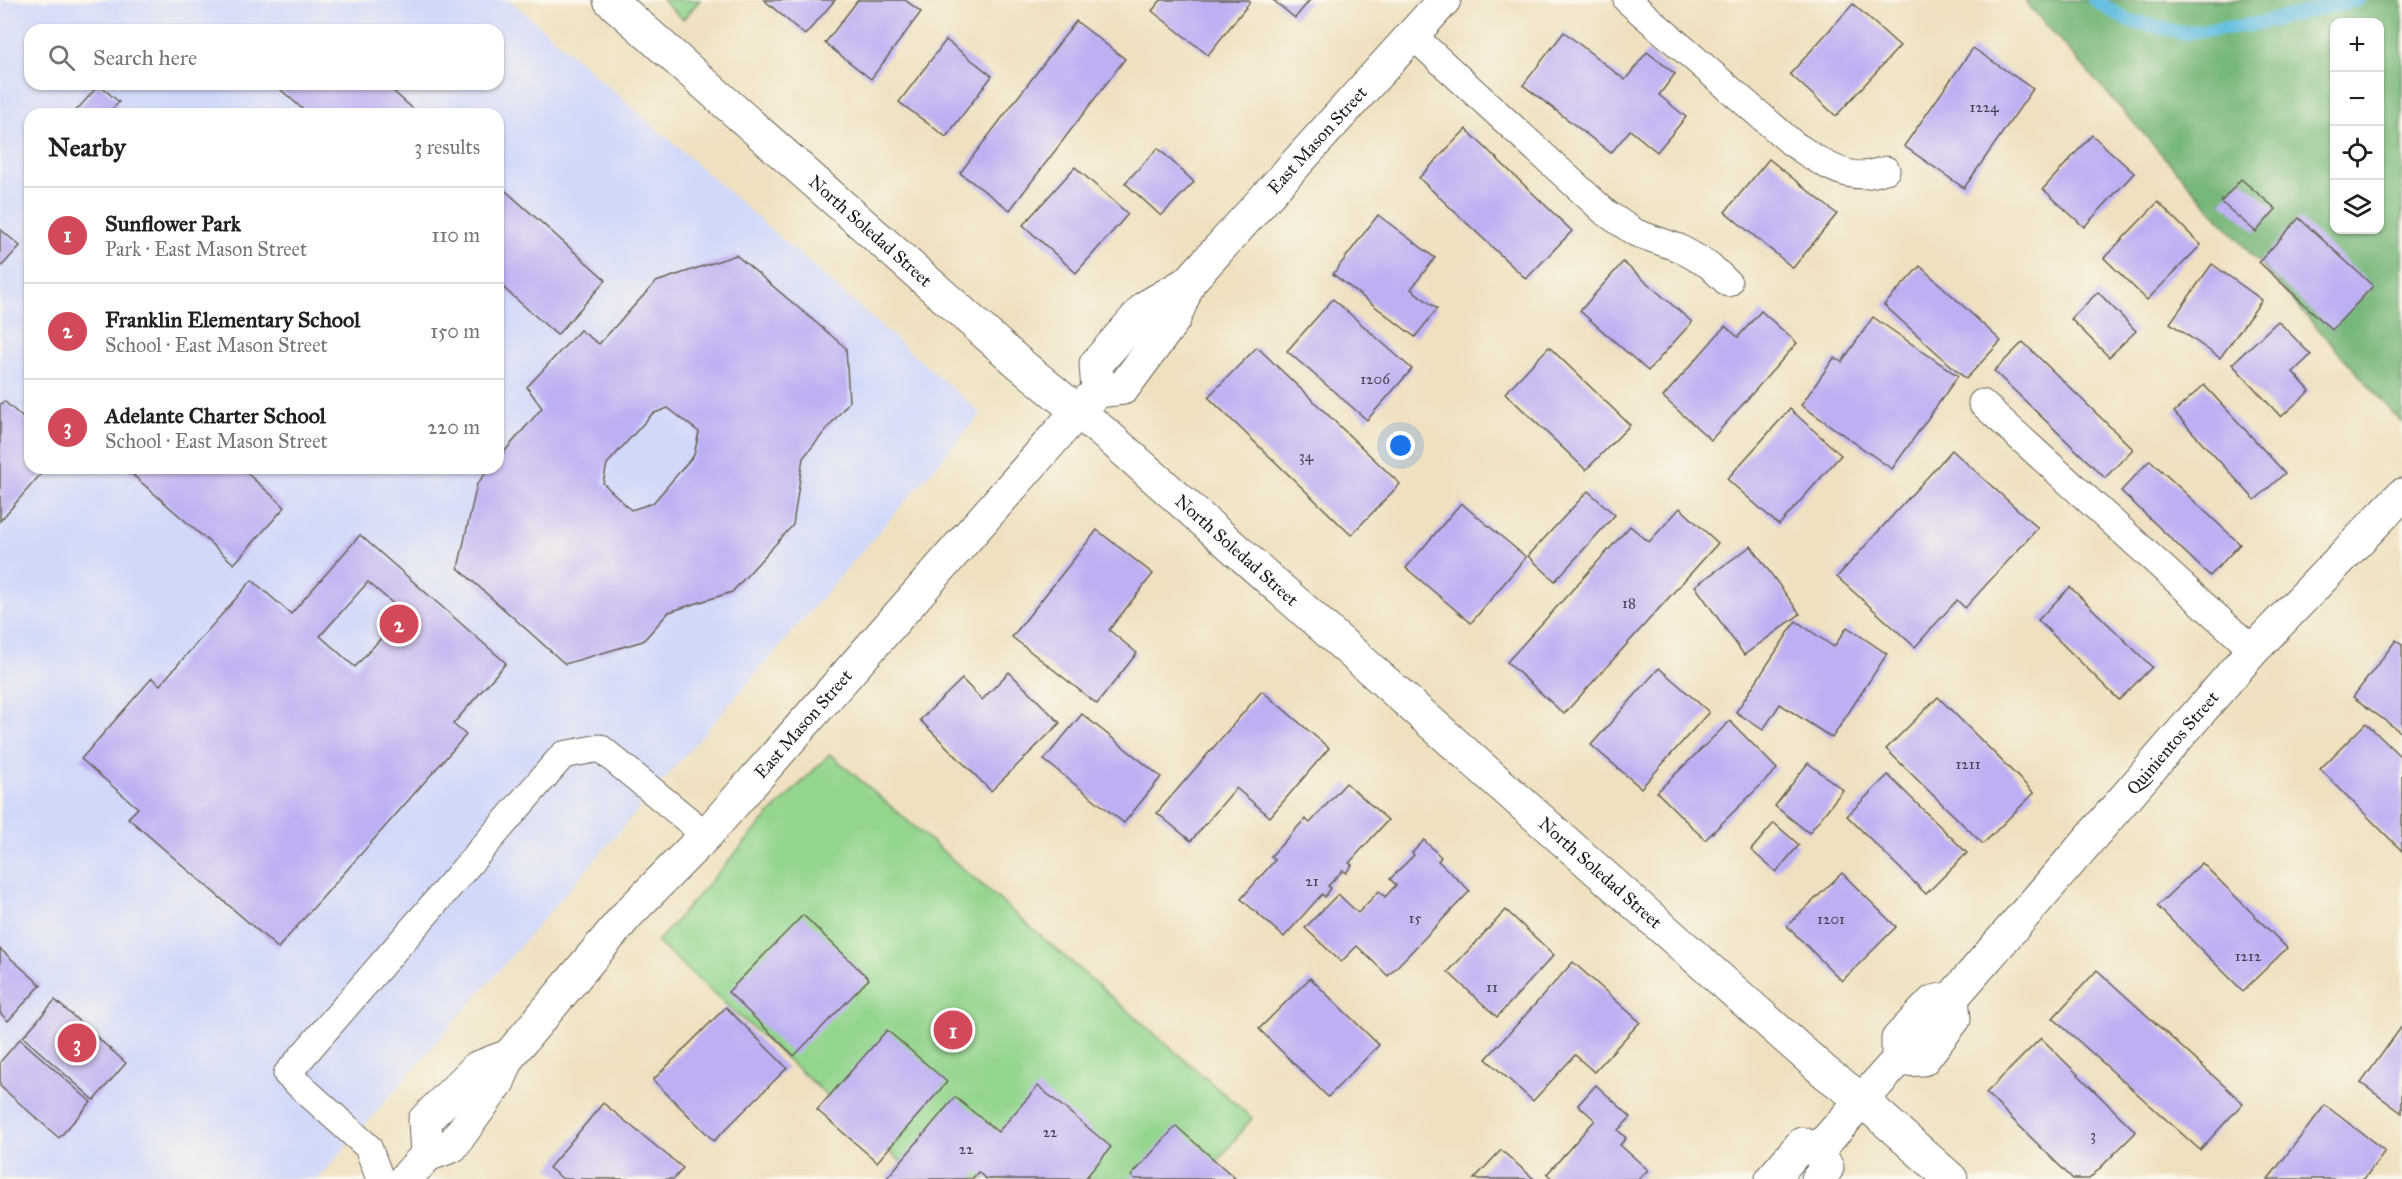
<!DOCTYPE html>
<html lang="en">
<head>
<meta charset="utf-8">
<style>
  :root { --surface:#fff; --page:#f6f6f6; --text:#202124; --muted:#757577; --line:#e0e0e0; --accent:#d1495b }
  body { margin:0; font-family:"IM FELL Great Primer",serif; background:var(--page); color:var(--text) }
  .controls { position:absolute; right:18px; top:18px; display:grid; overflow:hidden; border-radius:12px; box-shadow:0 2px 4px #0004 }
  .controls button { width:54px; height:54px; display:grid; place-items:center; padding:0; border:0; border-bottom:2px solid var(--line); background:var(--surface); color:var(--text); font:30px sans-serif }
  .you { position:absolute; left:1401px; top:446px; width:21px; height:21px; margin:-15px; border:4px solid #fff; border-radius:50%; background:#1a73e8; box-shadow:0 0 0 9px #1a73e833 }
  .badge { display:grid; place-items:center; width:39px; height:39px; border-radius:50%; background:var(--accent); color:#fff; font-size:20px; font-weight:700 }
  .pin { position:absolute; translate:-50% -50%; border:3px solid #fff; box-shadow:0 2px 6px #0006 }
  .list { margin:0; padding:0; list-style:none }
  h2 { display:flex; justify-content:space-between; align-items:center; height:78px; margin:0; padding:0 24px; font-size:26px }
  h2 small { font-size:20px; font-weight:400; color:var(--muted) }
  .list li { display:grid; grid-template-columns:39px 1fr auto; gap:18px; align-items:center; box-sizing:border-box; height:96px; padding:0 24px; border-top:2px solid var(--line) }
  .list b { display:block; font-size:22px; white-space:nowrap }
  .list p { margin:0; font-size:20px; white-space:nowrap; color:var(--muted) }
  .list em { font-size:20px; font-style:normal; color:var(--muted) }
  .icon { flex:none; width:33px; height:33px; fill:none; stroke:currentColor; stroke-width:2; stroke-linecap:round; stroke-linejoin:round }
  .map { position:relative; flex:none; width:2402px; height:1179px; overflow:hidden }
  .search { position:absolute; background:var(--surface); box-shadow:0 2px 4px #0004; left:24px; top:24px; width:480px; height:66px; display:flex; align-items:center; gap:15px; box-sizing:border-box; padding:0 21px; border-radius:18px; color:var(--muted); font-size:22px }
  .panel { position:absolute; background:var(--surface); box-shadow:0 2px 4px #0004; left:24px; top:108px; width:480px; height:366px; border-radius:18px }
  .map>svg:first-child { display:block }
  .built { fill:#d1d9f9; fill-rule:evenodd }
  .green { fill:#94d68e; stroke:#587955; stroke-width:1.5 }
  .forest { fill:#77b779; stroke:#4a6a4a; stroke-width:1.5; fill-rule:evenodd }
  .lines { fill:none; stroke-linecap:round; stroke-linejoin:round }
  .stream { stroke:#63bee0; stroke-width:14 }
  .building { fill:#beaff3; fill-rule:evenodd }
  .lane-casing { stroke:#666155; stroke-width:29 }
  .street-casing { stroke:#666155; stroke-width:35 }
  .secondary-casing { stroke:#666155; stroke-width:35 }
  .lane { stroke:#fff; stroke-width:27 }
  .street { stroke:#fff; stroke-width:33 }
  .secondary { stroke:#fff; stroke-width:33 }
  .labels { text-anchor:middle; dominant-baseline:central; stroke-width:4.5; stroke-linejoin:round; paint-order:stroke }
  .number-label { font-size:15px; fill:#444152 }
  .street-label { font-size:18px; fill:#1c1c1c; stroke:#fbf7ec }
</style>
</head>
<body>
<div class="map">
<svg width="2402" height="1179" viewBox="0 0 2402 1179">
  <rect width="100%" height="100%" fill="#fbf7ec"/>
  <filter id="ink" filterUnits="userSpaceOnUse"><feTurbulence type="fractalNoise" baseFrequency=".0167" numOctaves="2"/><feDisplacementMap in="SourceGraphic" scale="12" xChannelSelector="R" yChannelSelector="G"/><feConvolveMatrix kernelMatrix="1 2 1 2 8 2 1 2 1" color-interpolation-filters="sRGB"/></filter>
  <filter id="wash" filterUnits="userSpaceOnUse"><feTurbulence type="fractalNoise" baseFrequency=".008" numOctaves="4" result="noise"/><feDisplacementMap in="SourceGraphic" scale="24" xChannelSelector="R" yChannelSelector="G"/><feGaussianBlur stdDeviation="1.35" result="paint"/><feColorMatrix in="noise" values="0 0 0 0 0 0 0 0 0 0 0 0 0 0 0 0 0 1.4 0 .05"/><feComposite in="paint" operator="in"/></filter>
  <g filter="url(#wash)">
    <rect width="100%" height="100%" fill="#efe0c0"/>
    <path class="built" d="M 0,0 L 510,0 L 981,414 L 318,1179 L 0,1179 ZM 30,30 L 498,30 L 498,84 L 30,84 ZM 30,114 L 498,114 L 498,468 L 30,468 Z"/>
    <g class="green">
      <polygon points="662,0 700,0 683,19"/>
      <polygon points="830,754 1252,1118 1204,1179 920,1179 657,942 769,815"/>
    </g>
    <path class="forest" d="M 2024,0 L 2402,0 L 2402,423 ZM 2334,22 L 2380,22 L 2380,230 L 2334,230 Z"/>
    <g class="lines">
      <polyline class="stream" points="2094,0 2127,20 2183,33 2251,25 2358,0"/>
    </g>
    <g id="blocks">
      <g class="building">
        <polygon points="764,0 835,0 805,35"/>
        <polygon points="858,0 905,0 921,12 871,79 825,43"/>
        <polygon points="1161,0 1248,0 1250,2 1208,55 1152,11"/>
        <polygon points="1273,0 1310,0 1295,18"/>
        <polygon points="1853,4 1900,46 1836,116 1790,74"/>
        <polygon points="1076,21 1125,59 1010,210 960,173"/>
        <polygon points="1564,32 1625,80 1647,52 1675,74 1659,95 1686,117 1657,152 1630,130 1611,153 1523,85"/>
        <polygon points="946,40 992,76 946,137 899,102"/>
        <polygon points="1973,48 2033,89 1964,188 1904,146"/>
        <polygon points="284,84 385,84 419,114 308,114 280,89"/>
        <polygon points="99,85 119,102 107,114 73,114"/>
        <polygon points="1466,129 1572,231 1526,279 1419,178"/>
        <polygon points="2092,135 2134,173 2084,227 2043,189"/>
        <polygon points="1158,148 1194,182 1161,216 1125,183"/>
        <polygon points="1769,159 1837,214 1793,268 1725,212"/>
        <polygon points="1075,167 1128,214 1076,273 1023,225"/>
        <polygon points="2241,179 2276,209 2256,232 2221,202"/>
        <polygon points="498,184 606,280 557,335 498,283"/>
        <polygon points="2158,202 2201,245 2147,300 2104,258"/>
        <polygon points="1378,215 1435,258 1411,289 1437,309 1415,337 1333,274"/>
        <polygon points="2299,218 2373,286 2332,330 2259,262"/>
        <polygon points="0,229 20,246 0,268"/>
        <path d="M 736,255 L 846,348 L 849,402 L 803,458 L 793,525 L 732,592 L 669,612 L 643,641 L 565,664 L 458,568 L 477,484 L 490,468 L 498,468 L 498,459 L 542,408 L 527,387 L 580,330 L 599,344 L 656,282 ZM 668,408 L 699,432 L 694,455 L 653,503 L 631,510 L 603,483 L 607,464 L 652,414 Z"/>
        <polygon points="1623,262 1692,322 1648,371 1580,311"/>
        <polygon points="2212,264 2262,300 2220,358 2170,323"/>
        <polygon points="1920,266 2001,341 1966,379 1884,305"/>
        <polygon points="2098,292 2136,331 2109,357 2071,319"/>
        <polygon points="1333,299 1412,369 1367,420 1287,351"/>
        <polygon points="1761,311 1797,343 1711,440 1663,397 1725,326 1738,337"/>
        <polygon points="1873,317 1958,376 1892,469 1801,405 1834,358 1842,362"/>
        <polygon points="2278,321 2311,355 2293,372 2310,391 2281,417 2232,364"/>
        <polygon points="2023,342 2133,449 2105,478 1994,371"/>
        <polygon points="1257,347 1400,484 1351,535 1208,397"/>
        <polygon points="1549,347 1630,425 1586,470 1505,393"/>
        <polygon points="2204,385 2285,473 2255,500 2174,412"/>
        <polygon points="4,401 30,424 30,468 46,468 0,521 0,405"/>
        <polygon points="1790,409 1841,455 1779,525 1727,479"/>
        <polygon points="1952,450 2038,528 1965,608 1957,600 1915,647 1837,577"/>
        <polygon points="2150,460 2240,544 2210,576 2121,491"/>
        <polygon points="125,468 241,468 285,507 234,564"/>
        <polygon points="1588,491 1615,515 1555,581 1528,556"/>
        <polygon points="1461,503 1526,557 1471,623 1406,568"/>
        <polygon points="1680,508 1718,543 1564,714 1507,662 1630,526 1649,542"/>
        <polygon points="1097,530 1153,574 1109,630 1137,653 1097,704 1012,637"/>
        <path d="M 360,535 L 506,663 L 453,724 L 466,735 L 278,948 L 128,818 L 138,808 L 81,759 L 152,678 L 160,685 L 252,580 L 291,614 ZM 368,582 L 404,613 L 355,667 L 320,636 Z"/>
        <polygon points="1751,546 1800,614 1744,655 1695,586"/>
        <polygon points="2070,587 2152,667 2119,700 2038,620"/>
        <polygon points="1796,621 1834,647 1847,627 1887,654 1832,738 1780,704 1763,730 1736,712"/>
        <polygon points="2396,640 2402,644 2402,733 2353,697"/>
        <polygon points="1659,668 1709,712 1641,788 1591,745"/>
        <polygon points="1009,672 1060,723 991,791 920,720 962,679 982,700"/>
        <polygon points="1262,691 1329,748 1270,817 1236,788 1191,841 1157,813"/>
        <polygon points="1938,697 2034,793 1983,844 1886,749"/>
        <polygon points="1082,714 1161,777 1124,823 1044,760"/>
        <polygon points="1730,721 1777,769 1705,840 1657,792"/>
        <polygon points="2366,723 2402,758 2402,851 2320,769"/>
        <polygon points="1808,763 1843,790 1809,833 1775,806"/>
        <polygon points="1888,775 1967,853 1926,894 1847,816"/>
        <polygon points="1346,783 1388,820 1349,863 1352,865 1346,873 1343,870 1328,886 1331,888 1325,897 1322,894 1284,937 1241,899 1275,860 1271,856 1305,819 1310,823"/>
        <polygon points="1774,823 1799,845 1776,872 1751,850"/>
        <polygon points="1424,840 1441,857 1438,861 1470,891 1388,976 1357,946 1341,962 1305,928 1338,894 1358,913 1379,891 1385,897 1396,885 1390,879 1414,855 1412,853"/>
        <polygon points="2202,863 2287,948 2243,991 2157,906"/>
        <polygon points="1842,873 1896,927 1842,981 1787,926"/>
        <polygon points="1506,910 1554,955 1497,1017 1448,972"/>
        <polygon points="803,915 869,979 794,1056 728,992"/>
        <polygon points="0,949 41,985 8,1021 0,1013"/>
        <polygon points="1573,962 1640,1022 1594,1072 1575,1055 1533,1101 1486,1059"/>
        <polygon points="2097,970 2243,1103 2200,1150 2053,1018"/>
        <polygon points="1310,978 1379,1045 1328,1097 1259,1029"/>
        <polygon points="55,1000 126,1063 94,1100 23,1037"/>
        <polygon points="726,1007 787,1068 714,1141 653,1080"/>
        <polygon points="2402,1026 2402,1113 2361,1083"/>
        <polygon points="887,1030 947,1082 877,1162 817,1110"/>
        <polygon points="2041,1038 2136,1132 2089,1179 2073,1179 1986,1093"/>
        <polygon points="20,1039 91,1102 59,1138 0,1086 0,1062"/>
        <polygon points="1596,1085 1631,1117 1618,1130 1626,1138 1620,1145 1648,1170 1639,1179 1553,1179 1547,1174 1595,1120 1578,1105"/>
        <polygon points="1038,1086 1111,1147 1085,1179 986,1179 978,1172 972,1179 886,1179 955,1097 998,1132"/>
        <polygon points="603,1103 683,1168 674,1179 563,1179 549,1168"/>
        <polygon points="2325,1105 2385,1151 2364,1179 2268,1179"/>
        <polygon points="1176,1126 1236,1179 1135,1179 1131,1176"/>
        <polygon points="1501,1150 1534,1179 1474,1179"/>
      </g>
    </g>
  </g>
  <g filter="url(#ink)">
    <use href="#blocks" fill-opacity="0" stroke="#666155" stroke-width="1.5"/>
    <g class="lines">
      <g class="lane-casing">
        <g id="lane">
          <path d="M 1627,0 L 1792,143 C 1812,156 1836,175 1862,175 C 1869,175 1878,172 1886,170"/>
          <polyline points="1412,35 1606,213 1636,233 1679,248 1709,265 1728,283"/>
          <polyline points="1982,403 2253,650"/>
          <polyline points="380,1179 368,1147 287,1074 563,755 600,748 706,835"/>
        </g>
      </g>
      <g class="street-casing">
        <g id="street">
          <path id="s1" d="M 610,0 L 1019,363 L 1109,437 L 1826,1073 L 1862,1100 L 1951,1179"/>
          <polyline points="1898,1060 1923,1059 1954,1019 1952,998"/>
          <path id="s2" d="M 1818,1150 L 1898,1060 L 1898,1039 L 1933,1002 L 1952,998 L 2253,650 L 2402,495"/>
          <polyline points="1772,1179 1802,1144 1818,1150 1827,1168 1818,1179"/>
        </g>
      </g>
      <g class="secondary-casing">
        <g id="secondary">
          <path id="s3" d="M 1098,391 L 1096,364 L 1146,307 L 1189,282 L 1444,0"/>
          <polyline points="427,1155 425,1120 477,1068 509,1056"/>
          <path id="s4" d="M 405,1179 L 427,1155 L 452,1146 L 498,1082 L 509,1056 L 627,915 L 706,835 L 1078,411 L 1098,391 L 1123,388 L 1174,319 L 1189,282"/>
        </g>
      </g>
      <use href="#lane" class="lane"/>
      <use href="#street" class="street"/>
      <use href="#secondary" class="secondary"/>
    </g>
  </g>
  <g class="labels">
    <g class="number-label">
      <text x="1984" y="107">1224</text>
      <text x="1375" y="379">1206</text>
      <text x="1306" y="456">34</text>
      <text x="1629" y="603">18</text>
      <text x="1968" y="764">1211</text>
      <text x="1312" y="881">21</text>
      <text x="1415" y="918">15</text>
      <text x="1831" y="919">1201</text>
      <text x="2248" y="956">1212</text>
      <text x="1492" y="987">11</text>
      <text x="1050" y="1132">22</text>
      <text x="2093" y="1135">3</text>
      <text x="966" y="1149">22</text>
    </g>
    <g class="street-label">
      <text stroke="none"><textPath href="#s3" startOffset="344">East Mason Street</textPath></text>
      <text stroke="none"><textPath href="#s1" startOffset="348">North Soledad Street</textPath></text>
      <text stroke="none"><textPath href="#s1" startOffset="834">North Soledad Street</textPath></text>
      <text stroke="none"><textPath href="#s4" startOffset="610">East Mason Street</textPath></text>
      <text stroke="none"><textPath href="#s2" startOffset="549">Quinientos Street</textPath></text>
      <text stroke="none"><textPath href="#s1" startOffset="1320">North Soledad Street</textPath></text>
    </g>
  </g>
</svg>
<div class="controls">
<button>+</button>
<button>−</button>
<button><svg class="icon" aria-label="locate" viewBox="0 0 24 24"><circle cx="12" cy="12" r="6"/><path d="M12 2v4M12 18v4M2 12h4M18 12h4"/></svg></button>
<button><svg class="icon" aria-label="layers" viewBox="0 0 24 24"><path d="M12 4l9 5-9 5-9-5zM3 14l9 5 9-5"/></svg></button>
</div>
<div class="you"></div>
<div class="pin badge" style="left:953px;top:1030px">1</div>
<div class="pin badge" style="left:399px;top:624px">2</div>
<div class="pin badge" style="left:77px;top:1043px">3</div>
<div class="search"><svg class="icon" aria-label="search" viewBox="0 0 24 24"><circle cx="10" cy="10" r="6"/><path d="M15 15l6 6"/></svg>Search here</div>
<section class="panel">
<h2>Nearby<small>3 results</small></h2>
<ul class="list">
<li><span class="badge">1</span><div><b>Sunflower Park</b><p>Park · East Mason Street</p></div><em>110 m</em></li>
<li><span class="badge">2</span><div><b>Franklin Elementary School</b><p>School · East Mason Street</p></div><em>150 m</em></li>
<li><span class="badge">3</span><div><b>Adelante Charter School</b><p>School · East Mason Street</p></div><em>220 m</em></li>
</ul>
</section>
</div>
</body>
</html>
